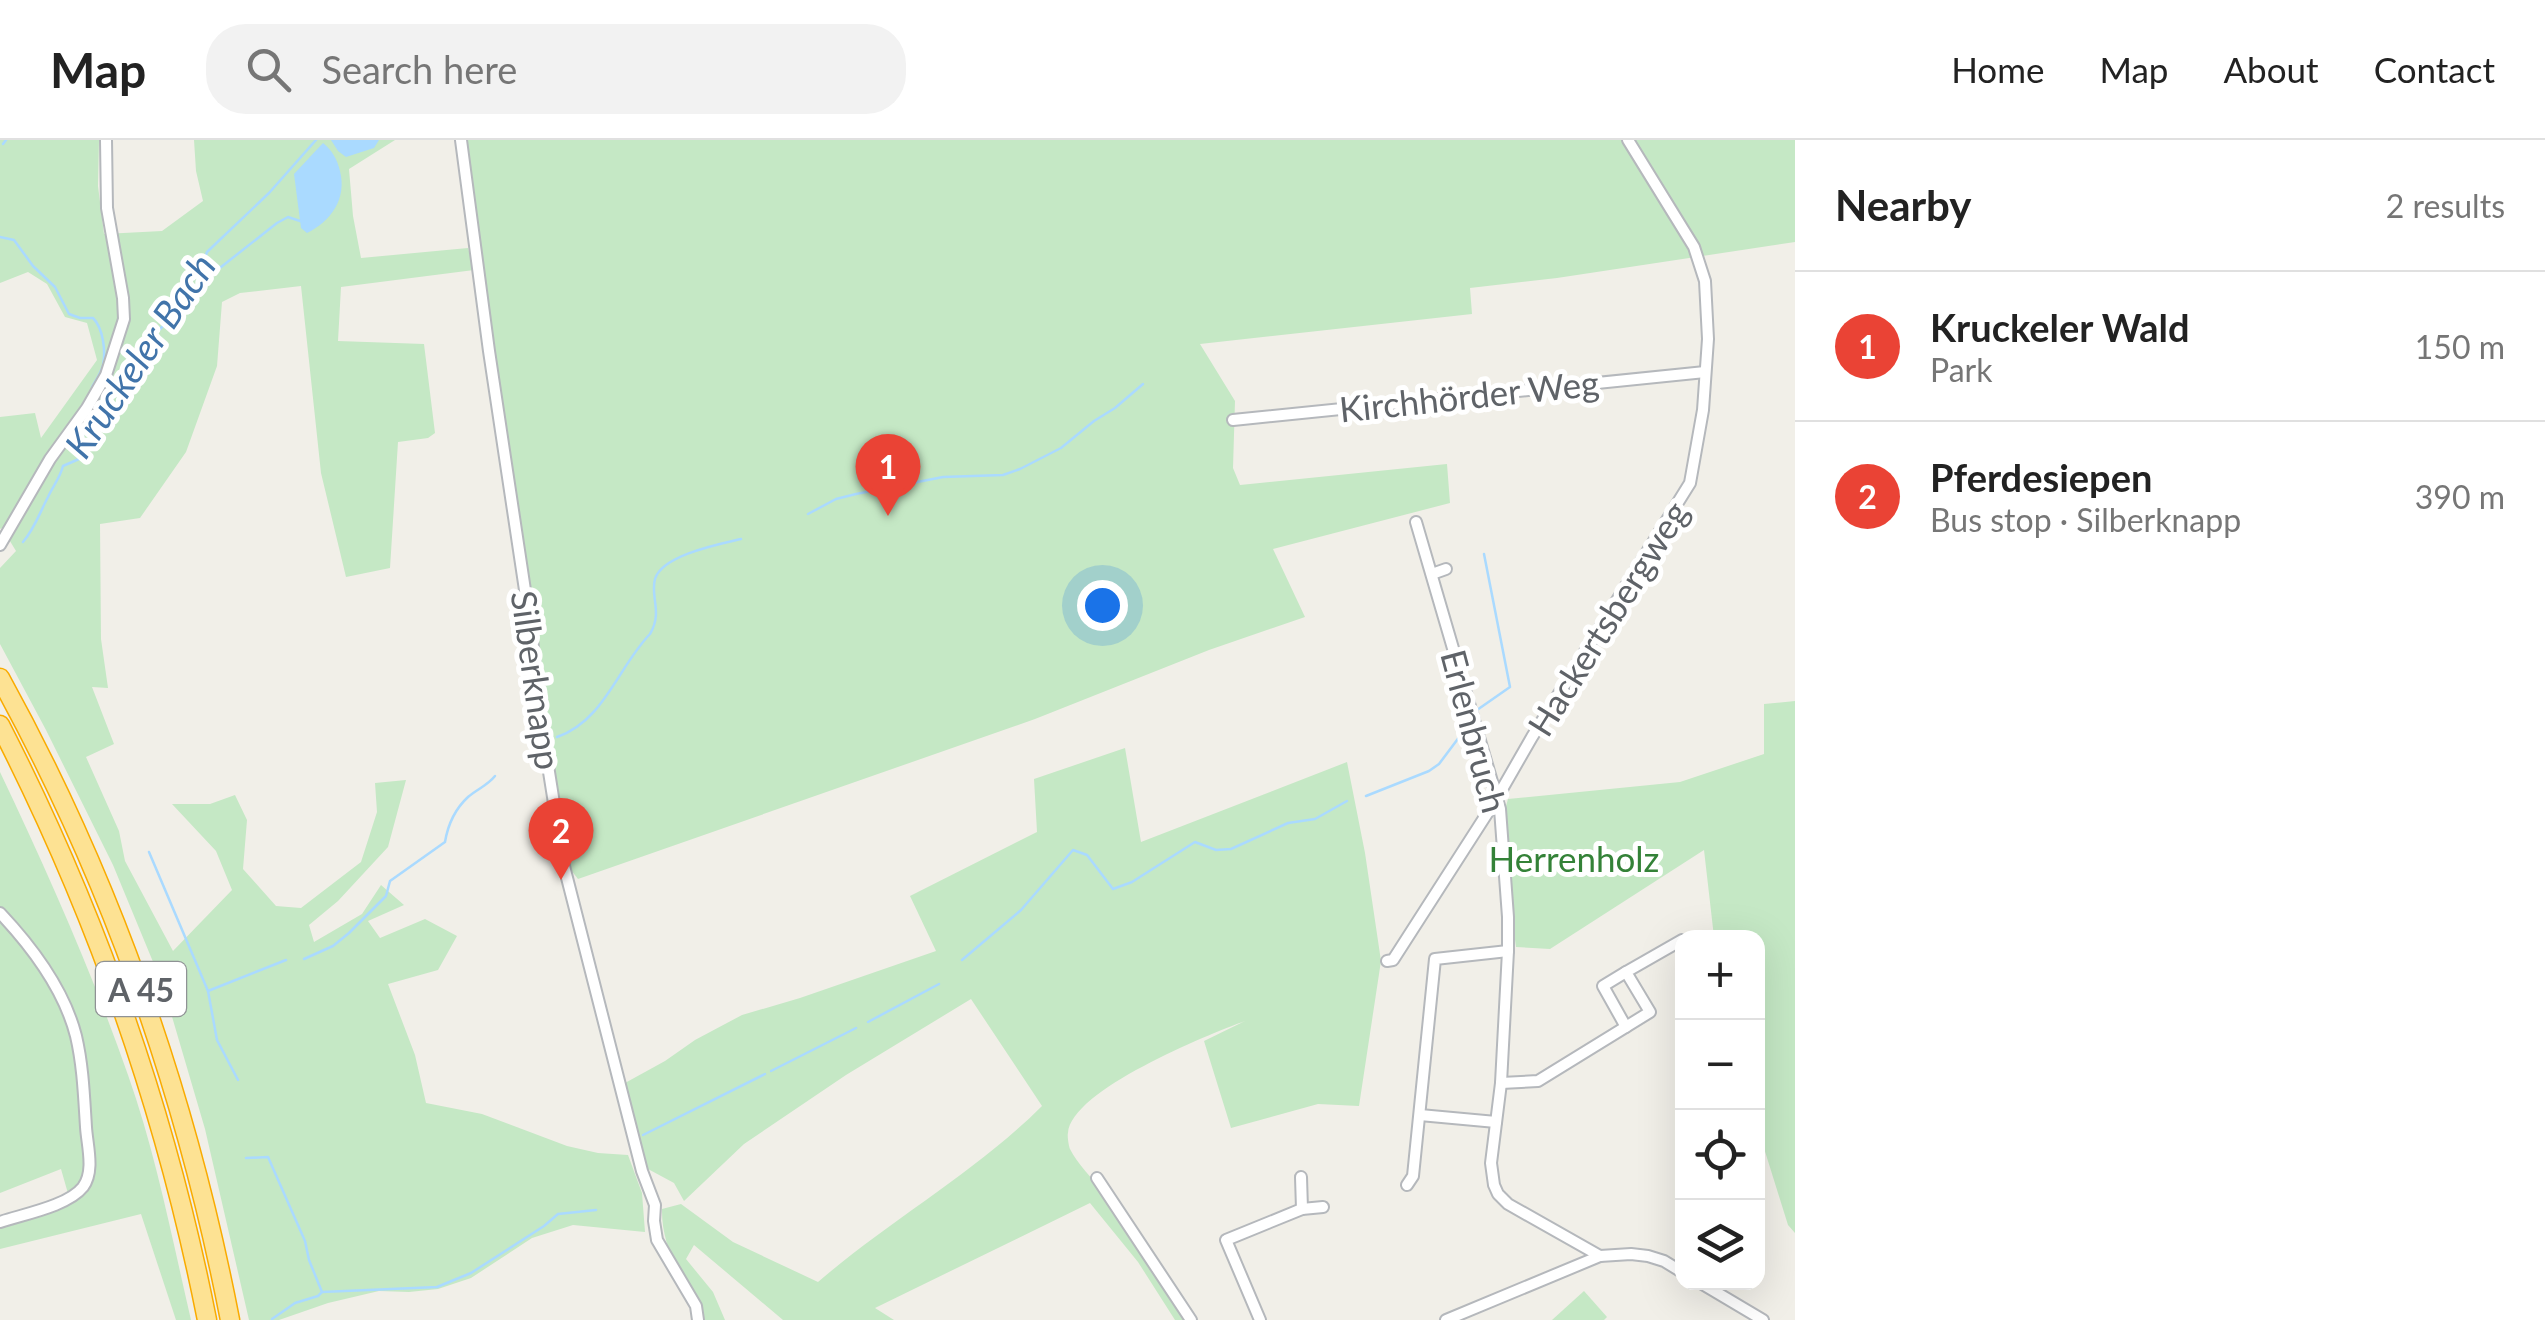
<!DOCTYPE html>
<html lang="en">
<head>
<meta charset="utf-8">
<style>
  :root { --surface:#fff; --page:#f2f2f2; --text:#222; --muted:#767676; --line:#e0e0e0; --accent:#ea4335 }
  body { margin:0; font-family:Lato,sans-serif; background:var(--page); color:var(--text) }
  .controls { position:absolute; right:30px; bottom:30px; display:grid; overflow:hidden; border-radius:20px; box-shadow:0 10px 40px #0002 }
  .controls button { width:90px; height:90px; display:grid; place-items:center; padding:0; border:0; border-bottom:2px solid var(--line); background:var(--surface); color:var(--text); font:50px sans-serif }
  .you { position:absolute; left:1102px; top:465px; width:35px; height:35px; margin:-25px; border:8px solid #fff; border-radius:50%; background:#1a73e8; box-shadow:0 0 0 15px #1a73e833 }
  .badge { display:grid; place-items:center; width:65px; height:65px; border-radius:50%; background:var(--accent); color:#fff; font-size:32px; font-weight:700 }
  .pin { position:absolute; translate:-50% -82px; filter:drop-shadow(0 2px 5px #0008) }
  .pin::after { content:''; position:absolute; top:52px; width:35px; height:30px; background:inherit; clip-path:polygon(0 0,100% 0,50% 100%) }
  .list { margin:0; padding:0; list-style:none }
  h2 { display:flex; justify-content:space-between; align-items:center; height:130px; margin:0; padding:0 40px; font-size:42px }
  h2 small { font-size:32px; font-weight:400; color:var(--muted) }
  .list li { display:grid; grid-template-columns:65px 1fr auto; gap:30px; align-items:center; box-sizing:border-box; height:150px; padding:0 40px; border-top:2px solid var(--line) }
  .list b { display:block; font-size:38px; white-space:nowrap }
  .list p { margin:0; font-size:32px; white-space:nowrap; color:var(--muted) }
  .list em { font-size:32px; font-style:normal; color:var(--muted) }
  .icon { flex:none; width:55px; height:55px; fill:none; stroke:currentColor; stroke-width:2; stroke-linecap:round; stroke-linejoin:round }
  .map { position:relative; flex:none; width:1795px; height:1180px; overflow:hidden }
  header { display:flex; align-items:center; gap:60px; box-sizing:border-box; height:140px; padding:0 50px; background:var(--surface); border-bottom:2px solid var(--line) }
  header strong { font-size:48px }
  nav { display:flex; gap:55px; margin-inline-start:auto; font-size:35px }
  .search { width:700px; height:90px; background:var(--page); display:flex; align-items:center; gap:25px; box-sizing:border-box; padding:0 35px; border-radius:40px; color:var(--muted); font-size:38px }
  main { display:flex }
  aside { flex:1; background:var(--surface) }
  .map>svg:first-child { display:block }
  .green { fill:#c5e8c5 }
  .water { fill:#aadaff }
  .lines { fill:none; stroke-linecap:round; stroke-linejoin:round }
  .stream { stroke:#aadaff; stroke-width:2.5 }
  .street-casing { stroke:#b5b8bc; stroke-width:14 }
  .highway-casing { stroke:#f9ab00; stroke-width:21 }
  .street { stroke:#fff; stroke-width:10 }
  .highway { stroke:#fde293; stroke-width:18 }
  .labels { text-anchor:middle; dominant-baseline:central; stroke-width:10; stroke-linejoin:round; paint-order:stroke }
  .shield { fill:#fff; stroke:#8f9295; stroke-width:2.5 }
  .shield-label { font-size:32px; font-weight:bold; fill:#5f6368 }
  .street-label { font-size:35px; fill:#5f6368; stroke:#fff }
  .park-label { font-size:35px; fill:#348238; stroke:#fff }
  .water-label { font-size:38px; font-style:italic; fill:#4174aa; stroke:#fff }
</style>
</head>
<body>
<header>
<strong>Map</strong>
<div class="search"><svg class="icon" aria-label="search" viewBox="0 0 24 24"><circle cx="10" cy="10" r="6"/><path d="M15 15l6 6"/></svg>Search here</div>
<nav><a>Home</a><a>Map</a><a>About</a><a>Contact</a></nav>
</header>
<main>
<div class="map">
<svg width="1795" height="1180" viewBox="0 0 1795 1180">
  <rect width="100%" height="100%" fill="#f1efe8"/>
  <g class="green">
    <polygon points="0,0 99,0 98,46 104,94 162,91 203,61 196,31 194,0 395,0 349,29 353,76 361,118 468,108 474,130 341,147 338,201 424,204 435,293 428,298 398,302 390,428 346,437 321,333 301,146 240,153 222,162 217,226 186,312 140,378 100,384 101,499 108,548 92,547 114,604 86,617 119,691 125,721 173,811 232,750 216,711 172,664 210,664 235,655 247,680 243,729 276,766 301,768 361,722 377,672 375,643 406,640 388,707 338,761 309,785 314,802 362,774 381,745 404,765 368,781 380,798 425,779 457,796 438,830 388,844 415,915 426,963 482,974 567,1006 598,1013 628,1015 642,1053 645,1092 573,1085 532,1098 471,1138 438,1149 409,1152 379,1151 328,1163 279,1180 249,1180 205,989 163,846 113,725 46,590 0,504 0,428 16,411 2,388 0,389 0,277 35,273 41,298 97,220 87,183 65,177 47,144 28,132 0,143"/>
    <polygon points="465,0 1795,0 1795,102 1557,138 1470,148 1472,174 1200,204 1235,261 1233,328 1240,345 1447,324 1450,363 1273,409 1305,477 1209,510 1035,579 578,739 571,730 568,730"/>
    <polygon points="1795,561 1795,1093 1788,1085 1758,989 1758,798 1714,797 1704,710 1550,809 1516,807 1512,777 1506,666 1508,659 1680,642 1764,614 1764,564"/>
    <path d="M 1125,608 L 1141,702 L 1347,622 L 1365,713 L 1381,821 L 1359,966 L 1318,964 L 1231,988 L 1204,901 L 1245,881 C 1207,895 1071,950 1068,993 C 1067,996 1069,1007 1070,1009 C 1077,1024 1093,1038 1102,1052 C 1131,1095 1159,1137 1188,1180 L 1175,1180 L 1138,1122 L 1090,1063 L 875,1168 L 894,1180 L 783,1180 L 694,1105 L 686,1119 L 713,1152 L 725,1180 L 702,1180 C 685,1146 661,1108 662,1069 L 681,1064 L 733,1102 L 818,1142 C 890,1080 975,1033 1042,966 L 971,859 L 846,935 L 744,1004 L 684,1061 L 674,1043 L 648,1029 L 640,1007 L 625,943 L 665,921 L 695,900 L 742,875 L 800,858 L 936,811 L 910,756 L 1037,692 L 1034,639 Z"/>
    <path d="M 0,632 C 47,731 92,832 128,935 C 156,1014 172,1098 191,1180 L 176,1180 L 141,1074 L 0,1109 L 0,1087 L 71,1064 L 61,1029 L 0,1053 Z"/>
    <polygon points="1584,1151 1607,1177 1604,1180 1552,1180"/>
  </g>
  <g class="water">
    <polygon points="331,0 379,0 374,8 346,17 338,11"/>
    <path d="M 323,3 C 332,10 337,19 340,31 C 347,59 331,81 307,93 L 301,88 L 294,34 Z"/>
  </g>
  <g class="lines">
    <g class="stream">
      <polyline points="3,4 6,0"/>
      <path d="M 0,97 L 14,100 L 33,126 L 55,147 L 69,174 L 80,178 L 93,178 C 103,188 106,211 103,225 C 101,233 96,240 92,247"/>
      <polyline points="188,153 277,83 288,77 300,81"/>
      <polyline points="808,374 836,359 856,354 943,337 1003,335 1020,329 1061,308 1094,281 1115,268 1143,244"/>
      <path d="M 23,402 C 35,388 40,372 48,357 C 53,346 60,338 63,326 L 79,319 L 80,297 L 91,289 L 105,256 L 123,233 L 124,224 C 140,209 156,193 172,177 C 177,171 181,162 185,155 L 183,147 L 193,130 L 204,121 L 207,112 L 269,53 L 316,0"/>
      <polyline points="1477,570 1510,547 1484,414"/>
      <path d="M 557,597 C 604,581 618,527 650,494 C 663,472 650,457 655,439 C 662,415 720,404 741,399"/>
      <polyline points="1366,656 1429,631 1439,624 1469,584"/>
      <polyline points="149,712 208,851 217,900 238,940"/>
      <path d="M 304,819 L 333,806 L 349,793 L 386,756 L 390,741 L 445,702 C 448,684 455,669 468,657 C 477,649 487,646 495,636"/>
      <polyline points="962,820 1021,770 1073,710 1087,715 1113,749 1132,742 1195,702 1216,710 1231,709 1288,683 1315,679 1347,661"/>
      <polyline points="208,851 286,820"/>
      <polyline points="868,882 939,844"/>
      <polyline points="771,931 856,888"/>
      <polyline points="643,995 765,934"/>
      <polyline points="246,1018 268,1017 305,1101 309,1120 322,1152 318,1156 295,1163 272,1179"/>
      <polyline points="322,1152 437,1147 471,1133 544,1086 558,1074 596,1070"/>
    </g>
    <g class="street-casing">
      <g id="street">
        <polyline points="461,0 489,211 531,490 542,588 564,726 642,1031 655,1065 654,1081 657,1100 696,1166 698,1180"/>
        <polyline points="1233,280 1705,232"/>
        <polyline points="1416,382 1500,669 1508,777 1508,811 1501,943 1491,1023 1494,1045 1498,1054 1508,1064 1600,1116"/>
        <polyline points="0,405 50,319 87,268 106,235 124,179 123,158 107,68 106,0"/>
        <polyline points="1432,434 1446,429"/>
        <path d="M 0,773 C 33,808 64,849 76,896 C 83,926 84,956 86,987 C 87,1005 95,1031 83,1047 C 68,1066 24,1074 0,1082"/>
        <polyline points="1387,821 1393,820 1497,658 1532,597 1690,343 1703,270 1708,199 1705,141 1694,107 1628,0"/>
        <polyline points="1626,832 1603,846 1626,887"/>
        <polyline points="1501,943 1538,941 1650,872 1626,832 1682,800"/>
        <polyline points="1420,975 1496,982"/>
        <polyline points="1301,1037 1302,1069"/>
        <polyline points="1097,1038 1191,1180"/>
        <polyline points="1407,1045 1413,1036 1435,819 1508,811"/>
        <polyline points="1699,1142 1763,1180"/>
        <polyline points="1260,1180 1226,1100 1302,1069 1323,1067"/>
        <polyline points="1446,1180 1600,1116 1631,1114 1648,1116 1664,1121 1682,1132"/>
      </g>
    </g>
    <g class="highway-casing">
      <g id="highway">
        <path d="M 0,538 C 112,741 186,953 230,1180"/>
        <path d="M 0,585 C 97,774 166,972 207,1180"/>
      </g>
    </g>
    <use href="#street" class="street"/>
    <use href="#highway" class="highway"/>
  </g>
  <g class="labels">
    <rect class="shield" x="96" y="822" width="90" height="54" rx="8"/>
    <g class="shield-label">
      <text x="141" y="849">A 45</text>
    </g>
    <g class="street-label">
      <text transform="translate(1469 255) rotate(-6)">Kirchhörder Weg</text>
      <text transform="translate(1607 478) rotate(-58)">Hackertsbergweg</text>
      <text transform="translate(537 540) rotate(82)">Silberknapp</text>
      <text transform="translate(1475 591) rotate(75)">Erlenbruch</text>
    </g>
    <g class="park-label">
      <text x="1574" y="718">Herrenholz</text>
    </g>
    <g class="water-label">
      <text transform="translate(139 215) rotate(-56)">Kruckeler Bach</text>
    </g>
  </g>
</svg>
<div class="controls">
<button>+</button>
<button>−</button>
<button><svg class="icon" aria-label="locate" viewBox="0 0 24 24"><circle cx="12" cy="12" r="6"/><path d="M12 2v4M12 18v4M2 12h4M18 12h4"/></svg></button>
<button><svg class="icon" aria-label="layers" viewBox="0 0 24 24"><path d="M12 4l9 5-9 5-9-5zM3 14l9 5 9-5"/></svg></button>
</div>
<div class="you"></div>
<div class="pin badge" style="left:888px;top:376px">1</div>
<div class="pin badge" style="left:561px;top:740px">2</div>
</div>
<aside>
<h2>Nearby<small>2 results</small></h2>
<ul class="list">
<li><span class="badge">1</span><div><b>Kruckeler Wald</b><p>Park</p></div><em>150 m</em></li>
<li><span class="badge">2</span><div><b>Pferdesiepen</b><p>Bus stop · Silberknapp</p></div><em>390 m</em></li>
</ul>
</aside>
</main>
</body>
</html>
